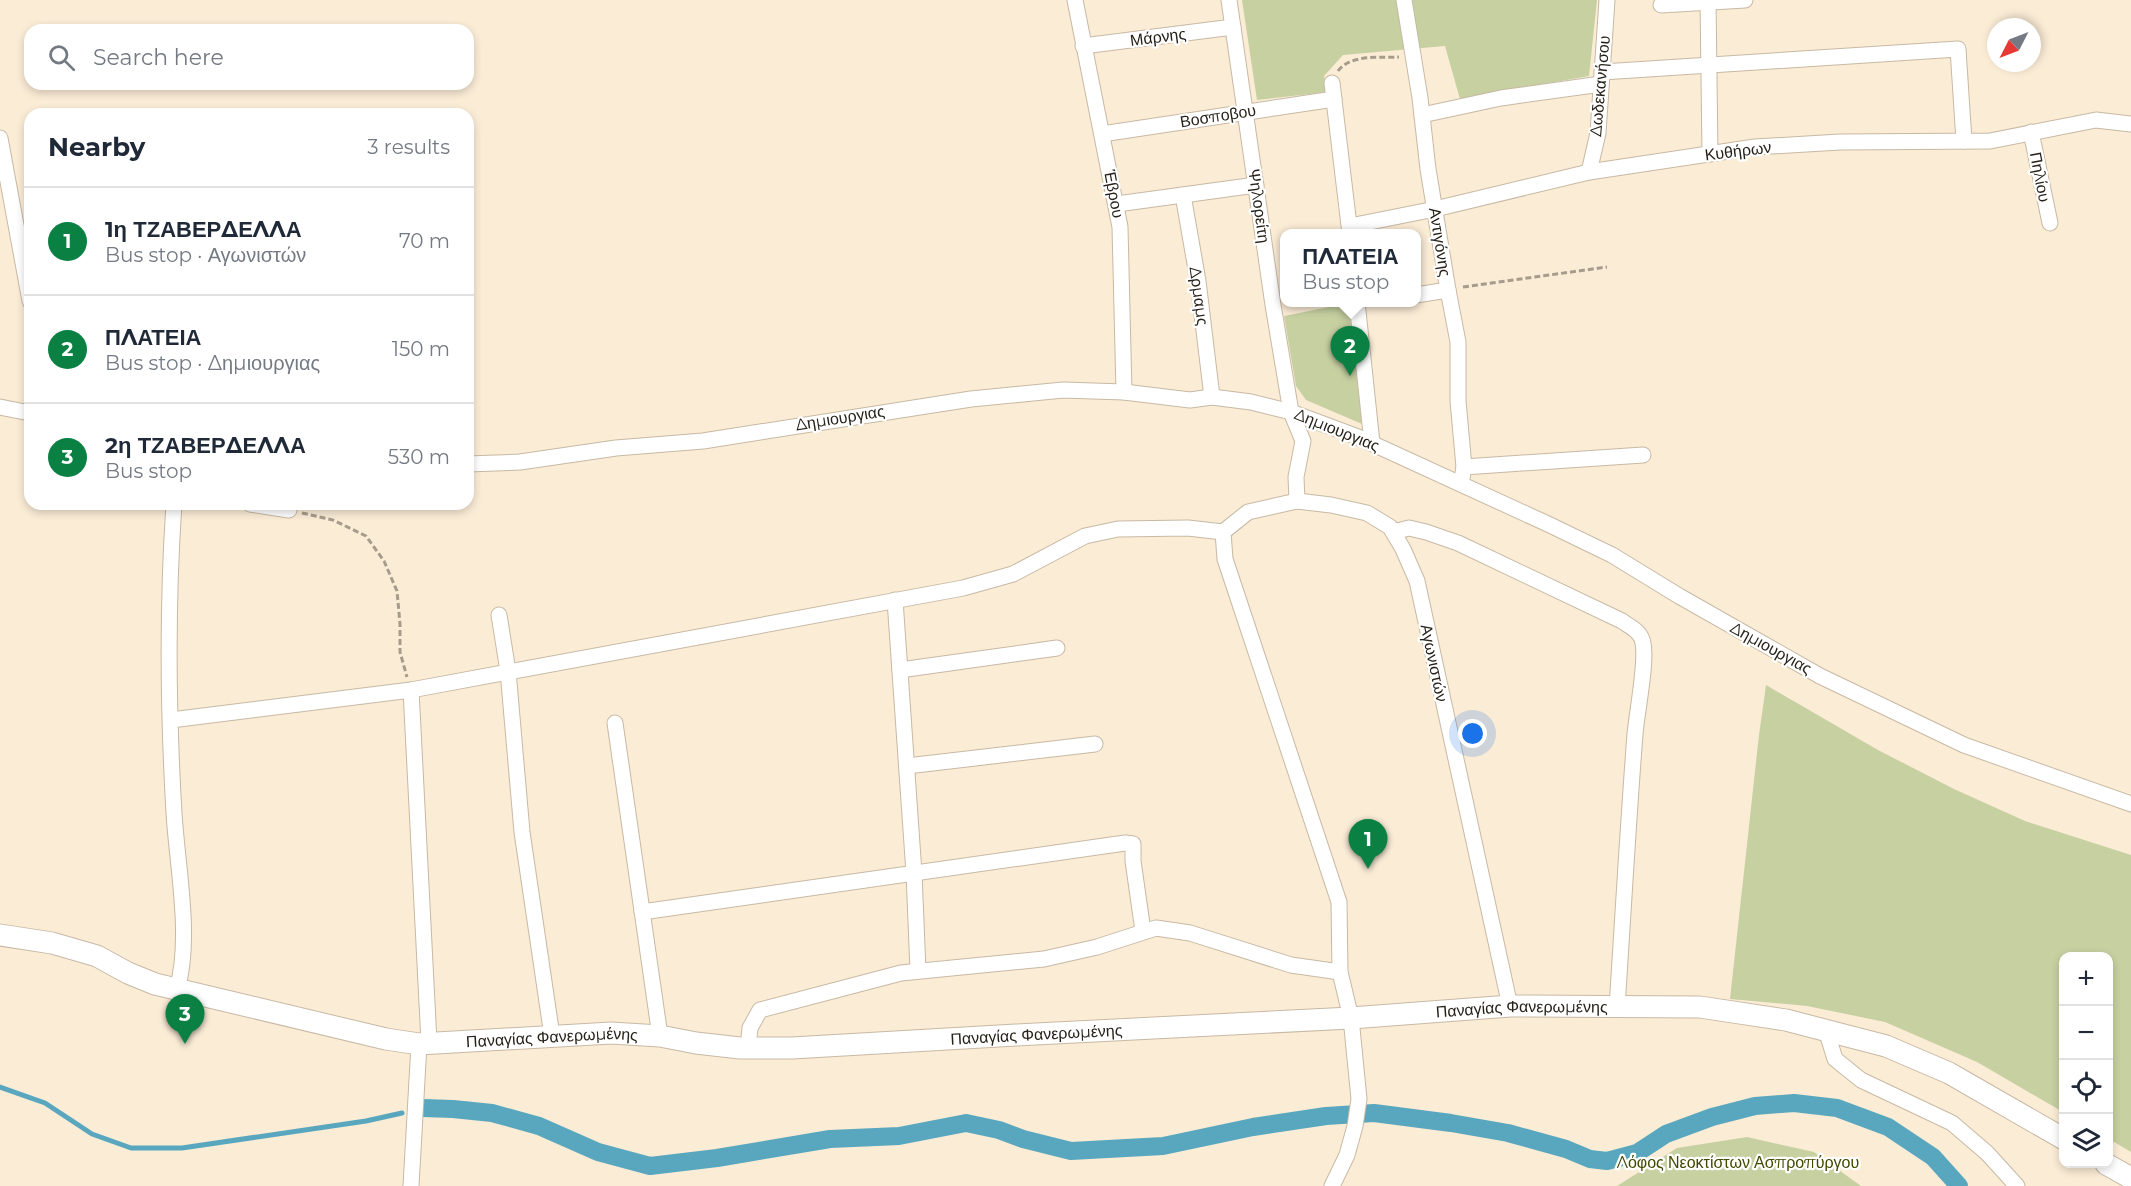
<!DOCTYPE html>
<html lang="en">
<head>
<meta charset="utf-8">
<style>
  :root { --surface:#fff; --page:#f2f2f3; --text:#1f2937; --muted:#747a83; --line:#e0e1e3; --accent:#0b8043 }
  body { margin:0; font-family:Montserrat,sans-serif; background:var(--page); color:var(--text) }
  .controls { position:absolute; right:18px; bottom:18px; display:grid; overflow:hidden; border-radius:12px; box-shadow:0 3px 9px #0003 }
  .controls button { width:54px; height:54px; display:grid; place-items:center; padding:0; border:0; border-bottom:2px solid var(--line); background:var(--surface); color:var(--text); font:30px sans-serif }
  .compass { position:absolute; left:1987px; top:18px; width:54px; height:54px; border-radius:50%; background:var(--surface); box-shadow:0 3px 9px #0003; rotate:228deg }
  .you { position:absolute; left:1473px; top:734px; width:21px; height:21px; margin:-15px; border:4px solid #fff; border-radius:50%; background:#1a73e8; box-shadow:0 0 0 9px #1a73e833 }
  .badge { display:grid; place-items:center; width:39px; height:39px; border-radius:50%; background:var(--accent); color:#fff; font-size:20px; font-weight:700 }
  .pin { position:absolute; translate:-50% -50px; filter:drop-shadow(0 2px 3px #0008) }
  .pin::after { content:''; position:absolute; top:32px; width:21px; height:18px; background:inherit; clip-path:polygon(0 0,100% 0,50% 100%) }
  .popup { position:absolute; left:1280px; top:229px; width:141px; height:78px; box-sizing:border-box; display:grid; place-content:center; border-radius:12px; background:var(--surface); filter:drop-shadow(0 2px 4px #0005); font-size:20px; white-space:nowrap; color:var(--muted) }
  .popup b { font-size:22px; color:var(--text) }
  .popup::after { content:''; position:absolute; left:50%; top:100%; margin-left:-12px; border:12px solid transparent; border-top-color:var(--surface) }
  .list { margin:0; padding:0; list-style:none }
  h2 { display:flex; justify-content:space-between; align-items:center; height:78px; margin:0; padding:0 24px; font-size:26px }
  h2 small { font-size:20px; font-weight:400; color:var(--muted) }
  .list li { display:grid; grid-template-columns:39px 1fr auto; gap:18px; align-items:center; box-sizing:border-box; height:108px; padding:0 24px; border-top:2px solid var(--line) }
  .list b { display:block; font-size:22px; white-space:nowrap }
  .list p { margin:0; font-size:20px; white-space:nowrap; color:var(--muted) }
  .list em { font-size:20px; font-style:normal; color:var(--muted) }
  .icon { flex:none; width:33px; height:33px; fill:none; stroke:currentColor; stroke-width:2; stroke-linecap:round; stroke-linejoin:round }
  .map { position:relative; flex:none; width:2131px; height:1186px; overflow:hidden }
  .search { position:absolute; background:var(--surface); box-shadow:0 3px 9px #0003; left:24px; top:24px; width:450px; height:66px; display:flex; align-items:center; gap:15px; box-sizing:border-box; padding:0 21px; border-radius:18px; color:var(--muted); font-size:22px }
  .panel { position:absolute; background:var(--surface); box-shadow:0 3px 9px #0003; left:24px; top:108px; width:450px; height:402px; border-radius:18px }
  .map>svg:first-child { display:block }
  .green { fill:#c7d0a1 }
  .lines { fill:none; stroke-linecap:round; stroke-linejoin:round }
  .stream { stroke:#59a7be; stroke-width:5 }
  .canal { stroke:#59a7be; stroke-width:18 }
  .street-casing { stroke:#c7b9a4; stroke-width:17 }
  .secondary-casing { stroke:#c7b9a4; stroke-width:23 }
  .path { stroke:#a79c8c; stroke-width:3; stroke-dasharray:6 3; stroke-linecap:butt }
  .street { stroke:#fff; stroke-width:15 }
  .secondary { stroke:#fff; stroke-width:21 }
  .labels { text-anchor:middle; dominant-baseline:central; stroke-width:4.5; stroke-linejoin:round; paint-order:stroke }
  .street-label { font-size:16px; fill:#262119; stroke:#fff }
  .park-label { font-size:16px; fill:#424a00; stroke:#fff }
</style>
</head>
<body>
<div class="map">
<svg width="2131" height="1186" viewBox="0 0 2131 1186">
  <rect width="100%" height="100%" fill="#fbecd6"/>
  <g class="green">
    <polygon points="1242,0 1597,0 1589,76 1460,99 1445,46 1343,55 1324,76 1327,92 1257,100"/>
    <polygon points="1349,303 1362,424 1306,400 1296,386 1284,316"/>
    <polygon points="1766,685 1878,750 1954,789 2025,821 2131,855 2131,1152 2109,1139 2108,956 2064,956 2063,1112 1977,1062 1885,1022 1807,1006 1730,999 1759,735"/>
    <polygon points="1747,1137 1814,1152 1861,1186 1617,1186 1677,1148"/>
  </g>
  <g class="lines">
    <polyline class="stream" points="0,1087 45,1103 92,1134 131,1148 182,1148 366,1121 402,1113"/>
    <polyline class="canal" points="423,1108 453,1109 492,1113 539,1126 598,1152 650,1166 717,1158 830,1139 899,1136 966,1123 999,1130 1023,1139 1071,1151 1163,1146 1253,1127 1326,1116 1374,1113 1451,1123 1508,1133 1566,1149 1590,1159 1607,1161 1637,1153 1666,1134 1712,1117 1755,1106 1794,1103 1837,1108 1888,1127 1933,1157 1959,1186"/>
    <g class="street-casing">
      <g id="street">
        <polyline points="1075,0 1120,227 1124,392"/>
        <polyline points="1229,0 1273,305 1291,412 1303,441 1296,477 1297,501"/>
        <polyline points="1404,0 1420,98 1428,169 1448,290 1458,342 1458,401 1464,467 1461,484"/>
        <polyline points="1708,0 1710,154"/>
        <polyline points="1661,5 1745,0"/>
        <polyline points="1083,46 1233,27"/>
        <polyline points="1602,72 1958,49 1964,141"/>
        <polyline points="1332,83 1350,234"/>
        <polyline points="1422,115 1501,98 1601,84"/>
        <polyline points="2031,132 2050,223"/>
        <polyline points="1102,134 1334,99"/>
        <polyline points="0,138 30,301"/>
        <polyline points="1589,172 1598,133 1607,0"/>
        <polyline points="1183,195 1198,281 1212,397"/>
        <polyline points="1117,204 1256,185"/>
        <polyline points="1350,226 1435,209 1589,172 1755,147 1840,142 1990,141 2096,120 2131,124"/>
        <polyline points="1416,295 1448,290"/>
        <polyline points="1357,302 1372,443"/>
        <polyline points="0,407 30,413"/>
        <polyline points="468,464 520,462 616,448 703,441 971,399 1063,390 1124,392 1190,400 1212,397 1251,402 1291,412 1358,437 1550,525 1612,555 1679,596 1820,676 1964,745 2131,804"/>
        <polyline points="1464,467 1643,455"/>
        <path d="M 174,504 C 167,606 168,710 174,813 C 177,865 192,939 177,989"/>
        <polyline points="250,504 289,510"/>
        <path d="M 1393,532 L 1409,528 L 1426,532 L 1458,543 L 1622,621 C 1630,627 1641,631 1643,643 C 1647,662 1637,711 1635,734 C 1628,825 1623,916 1617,1007"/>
        <polyline points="895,600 914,873 918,971"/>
        <polyline points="499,615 508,671 522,832 552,1036"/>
        <polyline points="900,670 1057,648"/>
        <polyline points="411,690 429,1042"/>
        <polyline points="171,720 411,690 963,588 1013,574 1085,536 1118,529 1188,528 1223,532"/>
        <polyline points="615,723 660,1036"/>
        <polyline points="907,766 1095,744"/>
        <polyline points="642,912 1125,843 1133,844 1133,861 1143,931"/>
        <polyline points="1826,1030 1835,1059 1861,1080 1952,1123 1987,1153 2017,1186"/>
        <polyline points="748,1048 750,1028 760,1010 901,973 1044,959 1097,947 1156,928 1190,933 1291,965 1340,972"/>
        <polyline points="411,1186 419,1044"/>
        <polyline points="1332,1186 1347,1155 1355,1126 1359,1099 1351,1018 1340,972 1339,902 1225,559 1223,532 1248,512 1297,501 1331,505 1367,513 1390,527 1403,549 1417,581 1510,1006"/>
      </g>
    </g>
    <g class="secondary-casing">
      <g id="secondary">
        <path id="s1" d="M 0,935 L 52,943 L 97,956 L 128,973 L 155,984 L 386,1039 L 419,1044 L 611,1033 L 660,1036 L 696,1043 L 740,1048 L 792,1048 L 1016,1035 L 1351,1018 L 1510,1006 L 1700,1007 L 1786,1020 L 1886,1046 L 1949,1073 L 2064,1139"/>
        <polyline points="2106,1164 2131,1178"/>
      </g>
    </g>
    <g class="path">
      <path d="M 1338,71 C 1350,54 1380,58 1399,57"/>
      <polyline points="1463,287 1607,267"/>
      <polyline points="302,513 333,520 366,536 384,561 397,591 400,624 400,652 407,677"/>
    </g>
    <use href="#street" class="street"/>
    <use href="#secondary" class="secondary"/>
  </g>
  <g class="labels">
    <g class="street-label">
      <text transform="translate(1158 37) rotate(-7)">Μάρνης</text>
      <text transform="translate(1600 86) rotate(-85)">Δωδεκανήσου</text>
      <text transform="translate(1218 116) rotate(-9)">Βοσποβου</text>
      <text transform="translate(1738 151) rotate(-7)">Κυθήρων</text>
      <text transform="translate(2040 177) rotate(79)">Πηλίου</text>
      <text transform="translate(1114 194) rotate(79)">Έβρου</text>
      <text transform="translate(1259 206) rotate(82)">Ψηλορείτη</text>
      <text transform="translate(1440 242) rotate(81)">Αντιγόνης</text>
      <text transform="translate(1199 296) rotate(82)">Δρμαμς</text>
      <text transform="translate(840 418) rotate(-9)">Δημιουργιας</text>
      <text transform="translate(1337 430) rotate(22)">Δημιουργιας</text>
      <text transform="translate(1771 648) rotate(29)">Δημιουργιας</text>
      <text transform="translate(1434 663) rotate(78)">Αγωνιστών</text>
      <text stroke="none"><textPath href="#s1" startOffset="1540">Παναγίας Φανερωμένης</textPath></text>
      <text stroke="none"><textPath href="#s1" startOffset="1054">Παναγίας Φανερωμένης</textPath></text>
      <text stroke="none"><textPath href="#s1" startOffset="568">Παναγίας Φανερωμένης</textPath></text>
    </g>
    <g class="park-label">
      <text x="1738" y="1162">Λόφος Νεοκτίστων Ασπροπύργου</text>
    </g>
  </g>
</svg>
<div class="controls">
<button>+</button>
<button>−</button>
<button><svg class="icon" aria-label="locate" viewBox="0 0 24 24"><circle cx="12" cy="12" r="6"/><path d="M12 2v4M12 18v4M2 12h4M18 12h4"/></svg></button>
<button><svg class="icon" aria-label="layers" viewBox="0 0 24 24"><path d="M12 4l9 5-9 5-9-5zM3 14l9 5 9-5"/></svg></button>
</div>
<svg class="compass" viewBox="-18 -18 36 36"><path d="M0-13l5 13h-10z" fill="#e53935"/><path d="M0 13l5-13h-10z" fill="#747a83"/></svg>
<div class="you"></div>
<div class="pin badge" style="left:1368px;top:869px">1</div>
<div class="pin badge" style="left:1350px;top:376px">2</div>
<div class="popup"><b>ΠΛΑΤΕΙΑ</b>Bus stop</div>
<div class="pin badge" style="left:185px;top:1044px">3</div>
<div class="search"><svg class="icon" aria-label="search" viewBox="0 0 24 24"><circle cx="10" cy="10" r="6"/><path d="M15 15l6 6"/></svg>Search here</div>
<section class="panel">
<h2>Nearby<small>3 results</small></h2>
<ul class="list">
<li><span class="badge">1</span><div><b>1η ΤΖΑΒΕΡΔΕΛΛΑ</b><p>Bus stop · Αγωνιστών</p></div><em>70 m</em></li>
<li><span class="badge">2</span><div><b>ΠΛΑΤΕΙΑ</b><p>Bus stop · Δημιουργιας</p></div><em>150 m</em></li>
<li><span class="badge">3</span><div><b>2η ΤΖΑΒΕΡΔΕΛΛΑ</b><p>Bus stop</p></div><em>530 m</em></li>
</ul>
</section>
</div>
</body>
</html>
